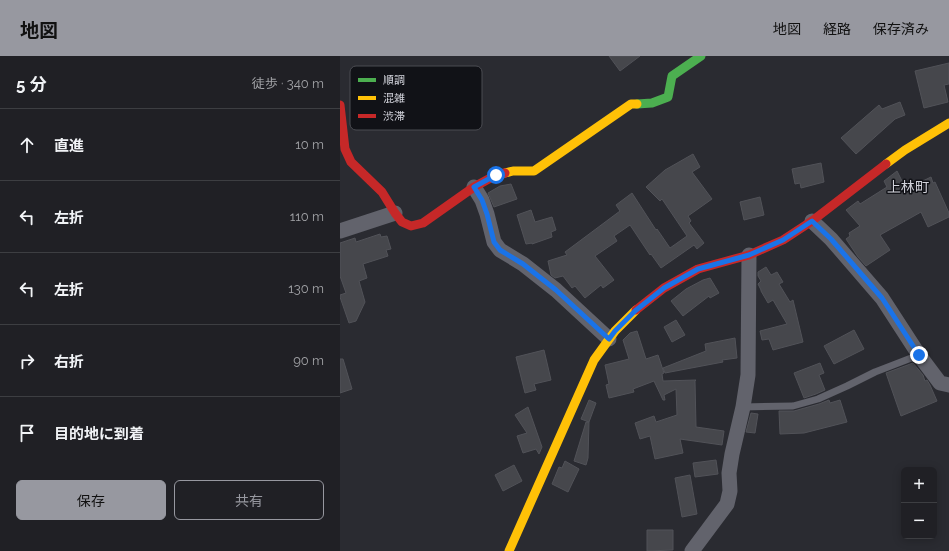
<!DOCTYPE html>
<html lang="ja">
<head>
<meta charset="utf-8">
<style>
  :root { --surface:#202025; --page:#28282d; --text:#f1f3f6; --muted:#a2a3a7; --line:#3d3e42; --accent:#9798a0 }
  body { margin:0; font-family:Raleway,"Noto Sans JP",sans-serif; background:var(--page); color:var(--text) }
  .controls { position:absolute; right:12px; bottom:12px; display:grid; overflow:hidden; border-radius:6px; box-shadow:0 2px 10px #0003 }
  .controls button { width:36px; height:36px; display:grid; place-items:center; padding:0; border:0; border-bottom:1px solid var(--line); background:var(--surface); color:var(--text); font:20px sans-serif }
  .stop { position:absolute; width:12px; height:12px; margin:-9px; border:3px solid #1a73e8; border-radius:50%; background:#fff }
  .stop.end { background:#1a73e8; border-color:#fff; box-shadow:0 1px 4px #0008 }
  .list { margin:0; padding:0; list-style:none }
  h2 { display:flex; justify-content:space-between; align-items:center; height:52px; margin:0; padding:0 16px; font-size:17px }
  h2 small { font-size:13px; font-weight:400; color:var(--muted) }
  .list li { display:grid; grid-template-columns:26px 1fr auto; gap:12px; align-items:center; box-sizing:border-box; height:72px; padding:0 16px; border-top:1px solid var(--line) }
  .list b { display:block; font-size:15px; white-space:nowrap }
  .list em { font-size:13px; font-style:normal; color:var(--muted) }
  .actions { display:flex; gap:8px; padding:12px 16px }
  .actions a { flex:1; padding:9px 0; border:1px solid var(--accent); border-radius:6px; text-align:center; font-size:14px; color:var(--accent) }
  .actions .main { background:var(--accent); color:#111 }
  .icon { flex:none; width:22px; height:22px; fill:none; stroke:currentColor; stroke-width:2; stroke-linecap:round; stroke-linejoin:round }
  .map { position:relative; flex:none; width:609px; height:495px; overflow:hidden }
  header { display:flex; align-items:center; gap:24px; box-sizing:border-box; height:56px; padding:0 20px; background:var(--accent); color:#111 }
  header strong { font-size:19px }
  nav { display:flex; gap:22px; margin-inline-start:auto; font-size:14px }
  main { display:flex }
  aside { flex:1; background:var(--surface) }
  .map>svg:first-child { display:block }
  .building { fill:#46474c; stroke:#515258 }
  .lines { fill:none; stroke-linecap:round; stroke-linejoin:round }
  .lane { stroke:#62636c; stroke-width:7 }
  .street { stroke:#62636c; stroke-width:15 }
  .fast { stroke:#4caf50; stroke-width:9 }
  .slow { stroke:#ffc107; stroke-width:9 }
  .jam { stroke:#c62828; stroke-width:9 }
  .route { stroke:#1a73e8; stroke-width:5 }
  .labels { text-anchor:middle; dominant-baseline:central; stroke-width:3; stroke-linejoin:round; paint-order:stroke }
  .quarter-label { font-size:14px; fill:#d2d3db; stroke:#111217 }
  .key { fill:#111217; stroke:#4b4c52; stroke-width:1 }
  .key-label { font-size:11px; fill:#d2d3db }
</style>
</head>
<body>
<header>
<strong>地図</strong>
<nav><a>地図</a><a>経路</a><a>保存済み</a></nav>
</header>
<main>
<aside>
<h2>5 分<small>徒歩 · 340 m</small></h2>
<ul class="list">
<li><svg class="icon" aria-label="ahead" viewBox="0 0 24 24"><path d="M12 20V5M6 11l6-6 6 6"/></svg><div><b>直進</b></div><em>10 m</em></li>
<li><svg class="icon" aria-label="left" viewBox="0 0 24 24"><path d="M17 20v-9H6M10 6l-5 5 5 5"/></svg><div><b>左折</b></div><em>110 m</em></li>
<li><svg class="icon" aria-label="left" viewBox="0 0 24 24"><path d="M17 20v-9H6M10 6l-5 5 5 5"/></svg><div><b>左折</b></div><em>130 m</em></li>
<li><svg class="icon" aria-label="right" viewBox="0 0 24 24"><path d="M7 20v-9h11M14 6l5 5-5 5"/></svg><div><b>右折</b></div><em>90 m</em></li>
<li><svg class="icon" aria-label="arrive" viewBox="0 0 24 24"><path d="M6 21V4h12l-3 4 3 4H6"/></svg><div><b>目的地に到着</b></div></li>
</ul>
<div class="actions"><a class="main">保存</a><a>共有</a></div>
</aside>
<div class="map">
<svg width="609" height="495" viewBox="0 0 609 495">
  <rect width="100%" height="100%" fill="#2a2b31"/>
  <g class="building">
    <polygon points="269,0 300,0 280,15"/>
    <polygon points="609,7 609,28 604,29 608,46 584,52 575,15"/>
    <polygon points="560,46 565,59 555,63 516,98 501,82 539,49 542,53"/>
    <polygon points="353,98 360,111 352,116 372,143 348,160 351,165 349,167 364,187 357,193 354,189 321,212 311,198 310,199 290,169 274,180 277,185 255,200 274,224 263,232 261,229 245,242 235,230 232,232 223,220 215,222 211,219 208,205 227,199 225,196 280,155 276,149 292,137 316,174 317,173 330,192 347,180 322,143 320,145 306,131 325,114"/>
    <polygon points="481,107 484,126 461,132 460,127 455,128 452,113"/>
    <polygon points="557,115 566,133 591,121 593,127 595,126 609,157 609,161 588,171 581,156 540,179 550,194 526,210 518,201 506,183 510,180 509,177 520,170 506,154 518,145 520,148 547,131 544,125"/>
    <polygon points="171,128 177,143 154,151 148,137 160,130"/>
    <polygon points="420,141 424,159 404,164 400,146"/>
    <polygon points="191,154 195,166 212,161 216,174 211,176 212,181 192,188 192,187 186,188 177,159"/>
    <polygon points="40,178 41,181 47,180 51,193 46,194 48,200 23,208 27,222 19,225 25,246 16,265 9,267 0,241 0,239 6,237 0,220 0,187 15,182 16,186"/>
    <polygon points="426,211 431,219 437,216 443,226 439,228 450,246 453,244 463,286 433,294 429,283 422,284 420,275 447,268 433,244 428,247 421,235 421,234 418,228 421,225 418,220 418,216"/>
    <polygon points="370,222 379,237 370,242 369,240 343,260 331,245 346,233 363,224"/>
    <polygon points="336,264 345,279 332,286 324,271"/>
    <polygon points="514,274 524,293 494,308 484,290"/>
    <polygon points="297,275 306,303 318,299 324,317 322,318 323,325 356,324 355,325 356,371 384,375 382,389 340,383 343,397 315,403 310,380 300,383 295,367 314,360 316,366 337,359 336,333 324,339 325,344 323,344 314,325 293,333 294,336 269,342 266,329 269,328 265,309 289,303 283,284 290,277"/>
    <polygon points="395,282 397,302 382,304 383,306 325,317 323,312 366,295 365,288"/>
    <polygon points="204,294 211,324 194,328 196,334 185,337 176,301"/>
    <polygon points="0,303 3,303 12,333 0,337"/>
    <polygon points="480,307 484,317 479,319 485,334 476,338 464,342 454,317"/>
    <polygon points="573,307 583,319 585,325 587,324 590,329 597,345 561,360 546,317"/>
    <polygon points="249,344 256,347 249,366 241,363"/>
    <polygon points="489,344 490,347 500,344 507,366 464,377 440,378 439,355 454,355 479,348"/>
    <polygon points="188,351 202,391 199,398 196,393 183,397 177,380 187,377 175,359"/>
    <polygon points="411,357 418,358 415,377 406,376"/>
    <polygon points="246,366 249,366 248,402 246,409 234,405"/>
    <polygon points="376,404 378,418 355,421 353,407"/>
    <polygon points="225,405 239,413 228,436 212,428 219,411 222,412"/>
    <polygon points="174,409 182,425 163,435 155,419"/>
    <polygon points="350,419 357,458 342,461 335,422"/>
    <polygon points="307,474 333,474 333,494 307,495"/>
  </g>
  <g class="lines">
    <polyline class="lane" points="403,351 453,350 478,343 507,330 535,316 579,299"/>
    <g class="street">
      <polyline points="134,131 142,144 147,158 154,186 160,194 183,208 216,234 269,283"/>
      <polyline points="472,165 491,183 542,242 579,299 600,327 609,329"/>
      <polyline points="0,175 55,157"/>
      <polyline points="352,495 387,448 390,435 389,417 392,398 403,351 408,319 409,199"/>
    </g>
    <polyline class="fast" points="297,48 312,47 328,41 332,20 361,0"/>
    <g class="slow">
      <polyline points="546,108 565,94 609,67"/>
      <polyline points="165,117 173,115 194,115 291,48 297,48"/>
      <polyline points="169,495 254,304 275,275 296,254"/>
    </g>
    <g class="jam">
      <polyline points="0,49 5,93 11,106 42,136 55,157 62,166 71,170 83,167 134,131 156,119 165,117"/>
      <polyline points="296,254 324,232 358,213 409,199 443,184 472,165 546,108"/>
    </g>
  </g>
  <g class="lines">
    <polyline class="route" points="156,119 134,131 142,144 147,158 154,186 160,194 183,208 216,234 269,283 275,275 295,255 324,232 358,213 409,199 443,184 472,165 491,183 542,242 579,299"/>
  </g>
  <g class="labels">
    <g class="quarter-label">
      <text x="568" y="131">上林町</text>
    </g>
  </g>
  <rect x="10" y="10" width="132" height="64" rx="6" class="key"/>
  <rect x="18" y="22" width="18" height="4" fill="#4caf50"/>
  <rect x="18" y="40" width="18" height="4" fill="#ffc107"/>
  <rect x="18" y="58" width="18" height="4" fill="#c62828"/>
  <g class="key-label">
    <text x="43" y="28">順調</text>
    <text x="43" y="46">混雑</text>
    <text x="43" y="64">渋滞</text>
  </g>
</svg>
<div class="controls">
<button>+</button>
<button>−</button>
</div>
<div class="stop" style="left:156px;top:119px"></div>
<div class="stop end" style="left:579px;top:299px"></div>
</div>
</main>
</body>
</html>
